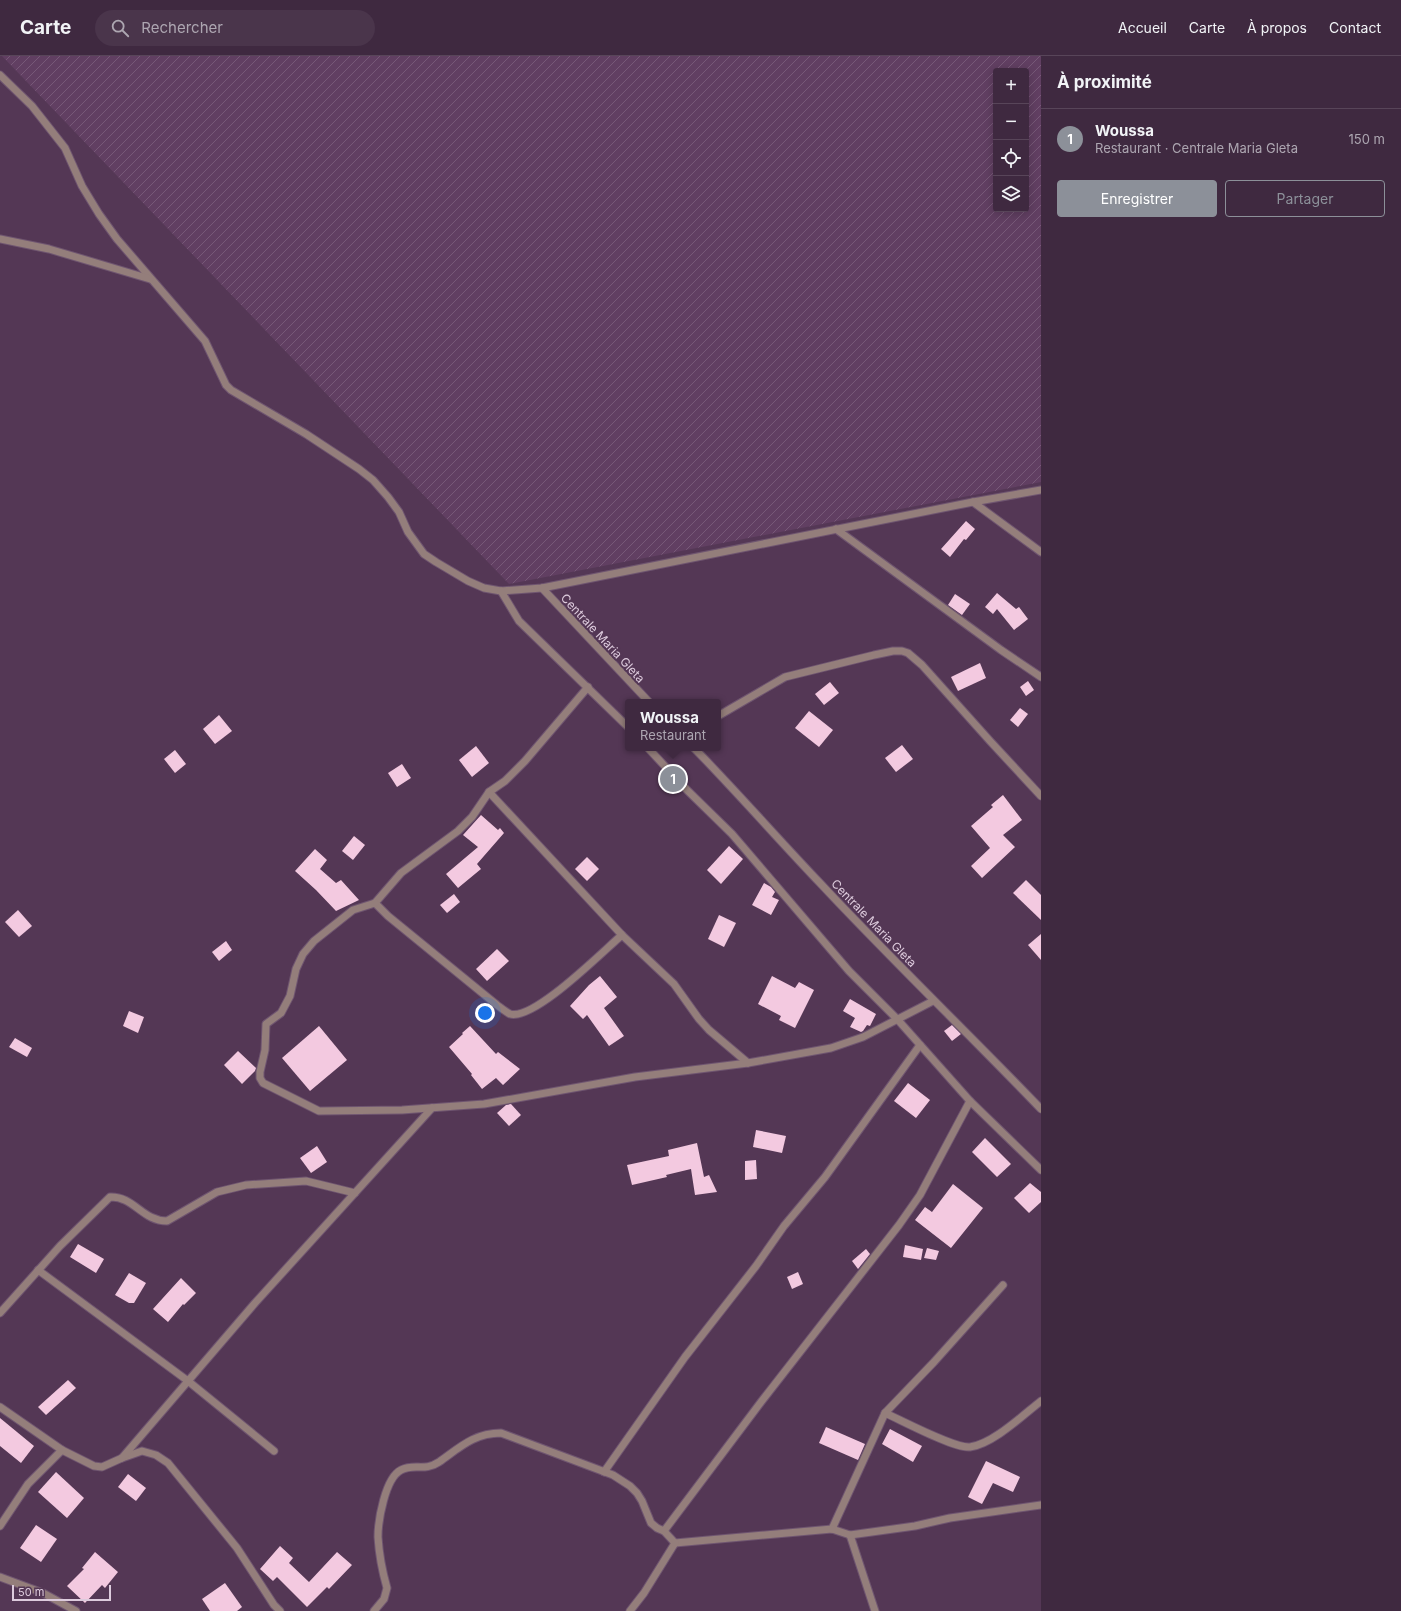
<!DOCTYPE html>
<html lang="fr">
<head>
<meta charset="utf-8">
<style>
  :root { --surface:#3f2940; --page:#4a354b; --text:#f1f3f6; --muted:#ada6b1; --line:#584559; --accent:#8c9099 }
  body { margin:0; font-family:Inter,sans-serif; background:var(--page); color:var(--text) }
  .controls { position:absolute; right:12px; top:12px; display:grid; overflow:hidden; border-radius:4px; box-shadow:0 2px 10px #0003 }
  .controls button { width:36px; height:36px; display:grid; place-items:center; padding:0; border:0; border-bottom:1px solid var(--line); background:var(--surface); color:var(--text); font:20px sans-serif }
  .scale { position:absolute; left:12px; bottom:10px; width:99px; box-sizing:border-box; padding-left:4px; border:2px solid #ddcbdd; border-top:0; font-size:11px; line-height:14px; white-space:nowrap; color:#ddcbdd; -webkit-text-stroke:3px #543755; paint-order:stroke }
  .you { position:absolute; left:485px; top:957px; width:14px; height:14px; margin:-10px; border:3px solid #fff; border-radius:50%; background:#1a73e8; box-shadow:0 0 0 6px #1a73e833 }
  .badge { display:grid; place-items:center; width:26px; height:26px; border-radius:50%; background:var(--accent); color:#fff; font-size:13px; font-weight:700 }
  .pin { position:absolute; translate:-50% -50%; border:2px solid #fff; box-shadow:0 1px 4px #0006 }
  .popup { position:absolute; left:625px; top:643px; width:96px; height:52px; box-sizing:border-box; display:grid; place-content:center; border-radius:4px; background:var(--surface); filter:drop-shadow(0 1px 3px #0005); font-size:13px; white-space:nowrap; color:var(--muted) }
  .popup b { font-size:15px; color:var(--text) }
  .popup::after { content:''; position:absolute; left:50%; top:100%; margin-left:-8px; border:8px solid transparent; border-top-color:var(--surface) }
  .list { margin:0; padding:0; list-style:none }
  h2 { display:flex; justify-content:space-between; align-items:center; height:52px; margin:0; padding:0 16px; font-size:17px }
  h2 small { font-size:13px; font-weight:400; color:var(--muted) }
  .list li { display:grid; grid-template-columns:26px 1fr auto; gap:12px; align-items:center; box-sizing:border-box; height:60px; padding:0 16px; border-top:1px solid var(--line) }
  .list b { display:block; font-size:15px; white-space:nowrap }
  .list p { margin:0; font-size:13px; white-space:nowrap; color:var(--muted) }
  .list em { font-size:13px; font-style:normal; color:var(--muted) }
  .actions { display:flex; gap:8px; padding:12px 16px }
  .actions a { flex:1; padding:9px 0; border:1px solid var(--accent); border-radius:4px; text-align:center; font-size:14px; color:var(--accent) }
  .actions .main { background:var(--accent); color:#fff }
  .icon { flex:none; width:22px; height:22px; fill:none; stroke:currentColor; stroke-width:2; stroke-linecap:round; stroke-linejoin:round }
  .map { position:relative; flex:none; width:1041px; height:1555px; overflow:hidden }
  header { display:flex; align-items:center; gap:24px; box-sizing:border-box; height:56px; padding:0 20px; background:var(--surface); border-bottom:1px solid var(--line) }
  header strong { font-size:19px }
  nav { display:flex; gap:22px; margin-inline-start:auto; font-size:14px }
  .search { width:280px; height:36px; background:var(--page); display:flex; align-items:center; gap:10px; box-sizing:border-box; padding:0 14px; border-radius:22px; color:var(--muted); font-size:15px }
  main { display:flex }
  aside { flex:1; background:var(--surface) }
  .map>svg:first-child { display:block }
  .industrial { fill:url(#industrial-furrows); fill-rule:evenodd }
  .building { fill:#f3c9e0 }
  .lines { fill:none; stroke-linecap:round; stroke-linejoin:round }
  .minor-casing { stroke:#6f5570; stroke-width:9 }
  .minor { stroke:#947e7b; stroke-width:7 }
  .labels { text-anchor:middle; dominant-baseline:central; stroke-width:4; stroke-linejoin:round; paint-order:stroke }
  .street-label { font-size:12px; fill:#ddcbdd; stroke:#543755 }
</style>
</head>
<body>
<header>
<strong>Carte</strong>
<div class="search"><svg class="icon" aria-label="search" viewBox="0 0 24 24"><circle cx="10" cy="10" r="6"/><path d="M15 15l6 6"/></svg>Rechercher</div>
<nav><a>Accueil</a><a>Carte</a><a>À propos</a><a>Contact</a></nav>
</header>
<main>
<div class="map">
<svg width="1041" height="1555" viewBox="0 0 1041 1555">
  <defs>
    <pattern id="industrial-furrows" width="10" height="10" patternUnits="userSpaceOnUse"><rect width="10" height="10" fill="#613f62"/><path d="M-1 1l2-2M0 10L10 0M9 11l2-2" fill="none" stroke="#775978"/></pattern>
  </defs>
  <rect width="100%" height="100%" fill="#543755"/>
  <path class="industrial" d="M 2,0 L 1041,0 L 1041,426 L 509,528 ZM 996,15 L 1026,15 L 1026,153 L 996,153 Z"/>
  <g class="building">
    <polygon points="966,465 975,473 966,484 964,483 950,501 941,493"/>
    <polygon points="997,537 1016,553 1019,551 1028,563 1014,574 997,553 993,558 985,551"/>
    <polygon points="955,538 970,548 962,559 948,549"/>
    <polygon points="980,607 986,622 958,635 951,621"/>
    <polygon points="1028,625 1034,634 1026,640 1020,631"/>
    <polygon points="830,626 839,637 824,649 815,638"/>
    <polygon points="1020,652 1028,658 1018,671 1010,664"/>
    <polygon points="809,655 833,674 819,691 795,672"/>
    <polygon points="219,659 232,675 215,688 203,673"/>
    <polygon points="902,689 913,703 896,716 885,702"/>
    <polygon points="476,690 489,707 472,721 459,704"/>
    <polygon points="175,694 186,708 175,717 164,703"/>
    <polygon points="402,708 411,722 397,731 388,717"/>
    <polygon points="1003,739 1022,764 1003,779 1015,791 982,822 971,810 990,792 971,770 993,751 991,749"/>
    <polygon points="481,759 498,774 500,772 504,777 477,808 481,813 458,832 446,818 478,791 463,779"/>
    <polygon points="354,780 365,789 353,804 342,795"/>
    <polygon points="729,790 743,803 721,828 707,814"/>
    <polygon points="315,793 327,804 320,813 336,827 341,824 359,844 336,855 316,834 295,815"/>
    <polygon points="587,801 599,813 587,825 575,813"/>
    <polygon points="1026,824 1041,839 1041,864 1013,837"/>
    <polygon points="764,827 771,831 775,836 772,841 779,844 771,859 752,849"/>
    <polygon points="454,838 460,846 447,857 440,849"/>
    <polygon points="18,854 32,870 19,881 5,866"/>
    <polygon points="719,859 736,867 724,891 708,883"/>
    <polygon points="1041,878 1041,904 1028,889"/>
    <polygon points="226,885 232,894 219,905 212,896"/>
    <polygon points="497,893 509,905 487,925 476,913"/>
    <polygon points="600,920 617,941 604,952 624,980 609,990 587,959 583,963 570,950 589,929"/>
    <polygon points="772,920 795,932 799,926 814,934 795,972 779,964 781,960 758,948"/>
    <polygon points="850,943 876,958 870,970 867,969 863,975 861,976 850,971 855,962 843,955"/>
    <polygon points="129,955 144,961 138,977 123,970"/>
    <polygon points="952,969 961,978 952,985 944,975"/>
    <polygon points="319,970 347,1004 310,1035 282,1002"/>
    <polygon points="470,970 496,998 498,996 520,1013 503,1029 496,1022 482,1033 471,1019 472,1018 449,991 463,978 462,977"/>
    <polygon points="15,982 32,992 27,1001 9,991"/>
    <polygon points="238,995 256,1012 255,1015 242,1028 224,1009"/>
    <polygon points="908,1027 930,1044 916,1062 894,1045"/>
    <polygon points="511,1048 521,1059 509,1070 497,1057 506,1049"/>
    <polygon points="756,1074 786,1080 782,1097 753,1091"/>
    <polygon points="985,1082 1011,1108 997,1121 972,1096"/>
    <polygon points="697,1087 704,1121 709,1119 717,1136 695,1139 691,1113 666,1119 667,1121 632,1129 627,1109 669,1100 668,1094"/>
    <polygon points="317,1090 327,1106 311,1117 300,1102"/>
    <polygon points="756,1104 757,1123 745,1124 745,1105"/>
    <polygon points="1030,1127 1041,1136 1041,1146 1029,1157 1014,1142"/>
    <polygon points="953,1128 983,1152 951,1192 915,1164 925,1151 932,1156"/>
    <polygon points="78,1188 104,1203 96,1217 70,1201"/>
    <polygon points="905,1189 923,1193 921,1204 903,1201"/>
    <polygon points="927,1192 939,1195 936,1204 924,1202"/>
    <polygon points="866,1193 870,1198 858,1213 852,1205"/>
    <polygon points="798,1216 803,1228 792,1233 787,1221"/>
    <polygon points="129,1217 146,1227 134,1247 129,1247 115,1239"/>
    <polygon points="181,1222 196,1237 184,1249 183,1248 168,1266 153,1253"/>
    <polygon points="68,1324 76,1332 46,1359 38,1351"/>
    <polygon points="0,1362 34,1390 21,1407 0,1390"/>
    <polygon points="826,1371 865,1388 858,1404 819,1387"/>
    <polygon points="890,1373 922,1390 913,1406 882,1388"/>
    <polygon points="986,1405 1020,1421 1013,1436 993,1427 982,1448 968,1441"/>
    <polygon points="56,1416 84,1442 67,1462 38,1436"/>
    <polygon points="128,1418 146,1432 136,1445 118,1431"/>
    <polygon points="36,1469 57,1483 41,1506 20,1492"/>
    <polygon points="280,1490 293,1502 289,1507 309,1526 337,1496 352,1509 329,1533 327,1531 307,1551 277,1521 273,1525 260,1513"/>
    <polygon points="95,1496 118,1516 105,1532 102,1529 85,1547 67,1530 84,1513 82,1512"/>
    <polygon points="225,1527 242,1551 237,1555 210,1555 202,1543"/>
  </g>
  <g class="lines">
    <g class="minor-casing">
      <g id="minor">
        <polyline points="0,19 32,50 65,92 82,130 99,158 117,183 205,285 226,329 231,334 306,378 359,413 373,424 388,441 399,456 408,476 424,498 436,506 468,525 484,532 501,535 542,532 973,446 1041,434"/>
        <polyline points="0,183 49,193 150,223"/>
        <polyline points="973,446 1041,496"/>
        <polyline points="836,473 1001,594 1041,621"/>
        <polyline points="542,532 649,646"/>
        <polyline points="501,535 519,565 628,671"/>
        <path d="M 588,631 L 525,705 L 505,725 L 489,736 L 472,761 L 458,775 L 401,817 L 375,847 L 388,860 L 497,949 C 501,952 506,956 510,958 C 534,965 603,895 622,879"/>
        <polyline points="718,660 785,621 874,599 893,595 902,595 908,597 922,609 990,685 1041,740"/>
        <polyline points="648,692 687,734 732,778 849,915 898,964 970,1045 1041,1114"/>
        <path d="M 694,692 C 737,736 778,783 820,827 C 892,904 968,977 1041,1053"/>
        <polyline points="489,736 622,879 674,928 699,963 709,974 748,1007"/>
        <polyline points="375,847 353,854 314,885 303,898 296,913 290,940 281,957 266,968 265,994 260,1016 260,1022 263,1027 319,1055 402,1054 484,1048 635,1021 748,1007 831,992 863,981 933,945"/>
        <polyline points="38,1214 188,1325 274,1395"/>
        <path d="M 0,1257 L 60,1190 L 110,1141 C 134,1140 142,1165 167,1165 L 217,1136 L 246,1129 L 306,1125 L 355,1137"/>
        <polyline points="0,1351 62,1394 94,1410 102,1411 122,1402 142,1395 156,1399 168,1407 237,1492 274,1549 280,1555"/>
        <path d="M 885,1357 C 901,1364 955,1393 970,1391 C 993,1388 1023,1359 1041,1345"/>
        <polyline points="122,1402 255,1247 432,1052"/>
        <polyline points="604,1416 685,1301 756,1210 784,1170 825,1121 920,989"/>
        <polyline points="0,1470 28,1428 62,1394"/>
        <polyline points="832,1473 885,1357 934,1306 1003,1229"/>
        <polyline points="664,1475 761,1346 899,1169 920,1139 970,1045"/>
        <polyline points="850,1479 875,1555"/>
        <polyline points="675,1487 832,1473 850,1479 915,1470 950,1462 1041,1449"/>
        <polyline points="0,1521 43,1537 76,1555"/>
        <path d="M 374,1555 L 384,1543 L 387,1532 C 383,1518 379,1497 378,1481 C 378,1465 385,1422 401,1414 C 415,1407 424,1416 439,1406 C 459,1392 474,1377 501,1377 L 613,1419 L 630,1430 L 637,1437 L 642,1445 L 651,1467 L 657,1472 L 664,1475 L 675,1487"/>
        <polyline points="630,1555 644,1537 675,1487"/>
      </g>
    </g>
    <use href="#minor" class="minor"/>
  </g>
  <g class="labels">
    <g class="street-label">
      <text transform="translate(603 582) rotate(47)">Centrale Maria Gleta</text>
      <text transform="translate(874 867) rotate(46)">Centrale Maria Gleta</text>
    </g>
  </g>
</svg>
<div class="controls">
<button>+</button>
<button>−</button>
<button><svg class="icon" aria-label="locate" viewBox="0 0 24 24"><circle cx="12" cy="12" r="6"/><path d="M12 2v4M12 18v4M2 12h4M18 12h4"/></svg></button>
<button><svg class="icon" aria-label="layers" viewBox="0 0 24 24"><path d="M12 4l9 5-9 5-9-5zM3 14l9 5 9-5"/></svg></button>
</div>
<div class="scale">50 m</div>
<div class="you"></div>
<div class="pin badge" style="left:673px;top:723px">1</div>
<div class="popup"><b>Woussa</b>Restaurant</div>
</div>
<aside>
<h2>À proximité<small></small></h2>
<ul class="list">
<li><span class="badge">1</span><div><b>Woussa</b><p>Restaurant · Centrale Maria Gleta</p></div><em>150 m</em></li>
</ul>
<div class="actions"><a class="main">Enregistrer</a><a>Partager</a></div>
</aside>
</main>
</body>
</html>
